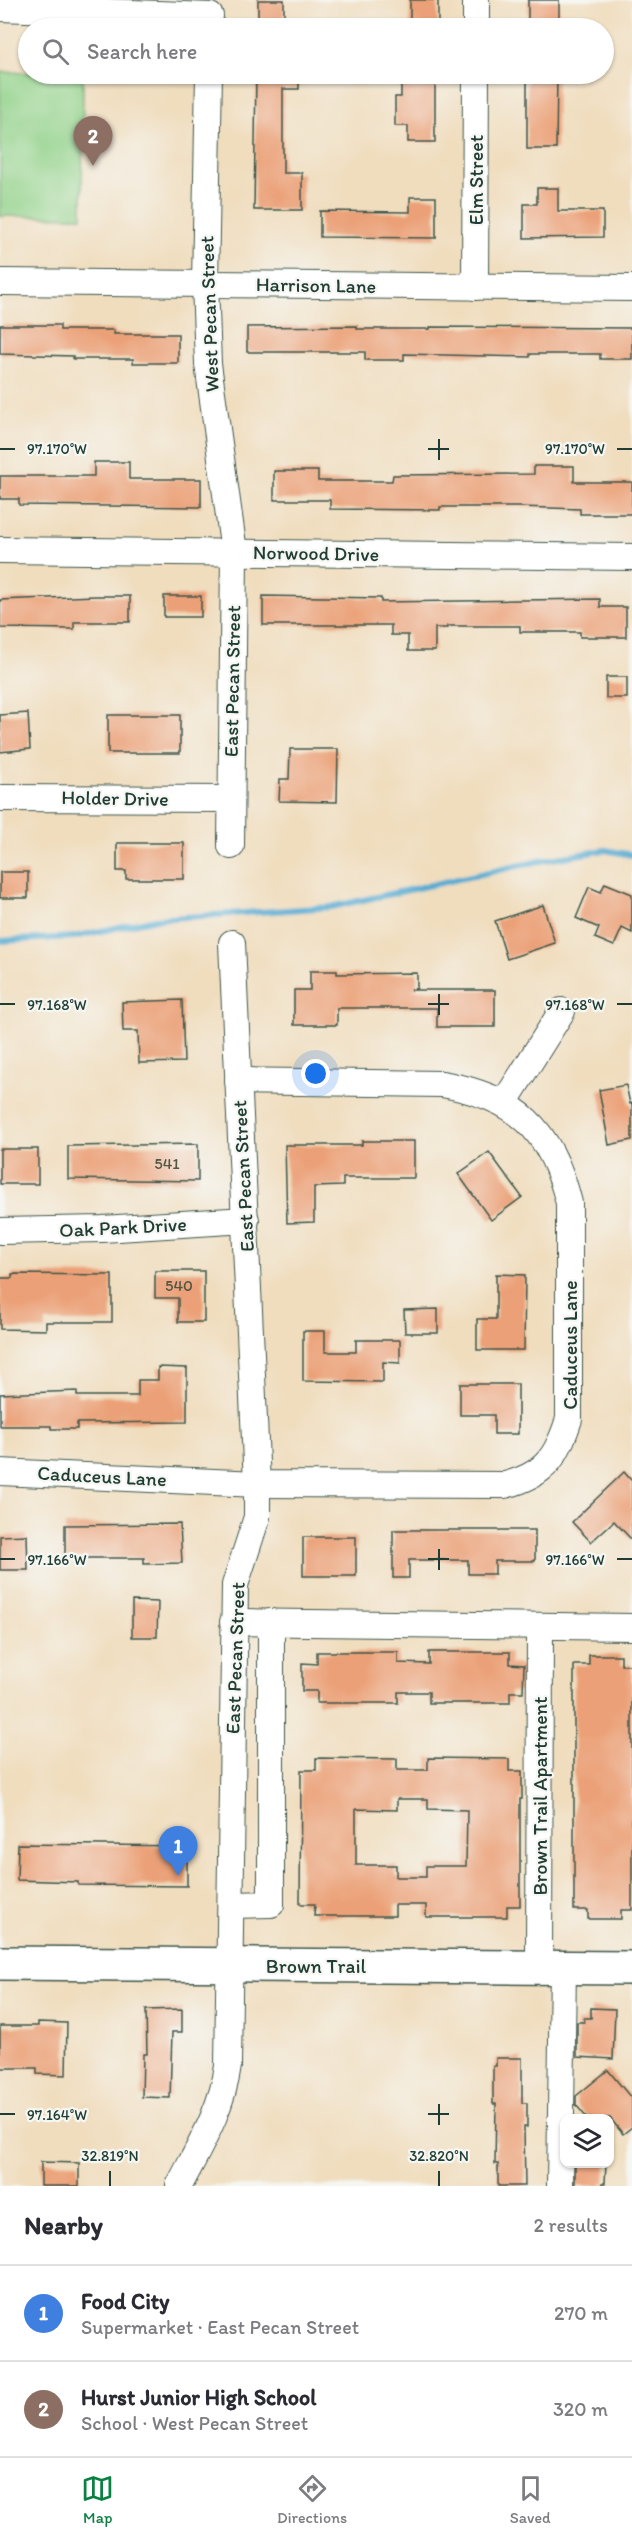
<!DOCTYPE html>
<html lang="en">
<head>
<meta charset="utf-8">
<style>
  :root { --surface:#fff; --page:#f2f2f3; --text:#2b2b33; --muted:#7c7c81; --line:#e1e1e2; --accent:#0b8043 }
  body { margin:0; font-family:Itim,sans-serif; background:var(--page); color:var(--text) }
  .controls { position:absolute; right:18px; bottom:18px; display:grid; overflow:hidden; border-radius:12px; box-shadow:0 2px 4px #0004 }
  .controls button { width:54px; height:54px; display:grid; place-items:center; padding:0; border:0; border-bottom:2px solid var(--line); background:var(--surface); color:var(--text); font:30px sans-serif }
  .you { position:absolute; left:316px; top:1074px; width:21px; height:21px; margin:-15px; border:4px solid #fff; border-radius:50%; background:#1a73e8; box-shadow:0 0 0 9px #1a73e833 }
  .badge { display:grid; place-items:center; width:39px; height:39px; border-radius:50%; background:var(--accent); color:#fff; font-size:20px; font-weight:700 }
  .pin { position:absolute; translate:-50% -50px; filter:drop-shadow(0 2px 3px #0008) }
  .pin::after { content:''; position:absolute; top:32px; width:21px; height:18px; background:inherit; clip-path:polygon(0 0,100% 0,50% 100%) }
  .list { margin:0; padding:0; list-style:none }
  h2 { display:flex; justify-content:space-between; align-items:center; height:78px; margin:0; padding:0 24px; font-size:26px }
  h2 small { font-size:20px; font-weight:400; color:var(--muted) }
  .list li { display:grid; grid-template-columns:39px 1fr auto; gap:18px; align-items:center; box-sizing:border-box; height:96px; padding:0 24px; border-top:2px solid var(--line) }
  .list b { display:block; font-size:22px; white-space:nowrap }
  .list p { margin:0; font-size:20px; white-space:nowrap; color:var(--muted) }
  .list em { font-size:20px; font-style:normal; color:var(--muted) }
  .icon { flex:none; width:33px; height:33px; fill:none; stroke:currentColor; stroke-width:2; stroke-linecap:round; stroke-linejoin:round }
  .map { position:relative; flex:none; width:632px; height:2186px; overflow:hidden }
  .search { position:absolute; background:var(--surface); box-shadow:0 2px 4px #0004; left:18px; right:18px; top:18px; height:66px; display:flex; align-items:center; gap:15px; box-sizing:border-box; padding:0 21px; border-radius:33px; color:var(--muted); font-size:22px }
  .sheet { height:270px; background:var(--surface) }
  nav { display:flex; justify-content:space-around; align-items:center; box-sizing:border-box; height:84px; border-top:2px solid var(--line); background:var(--surface); font-size:16px; color:var(--muted) }
  nav a { display:grid; justify-items:center; gap:3px }
  nav .on { color:var(--accent) }
  .map>svg:first-child { display:block }
  .green { fill:#92d289; stroke:#58885e; stroke-width:1.5 }
  .lines { fill:none; stroke-linecap:round; stroke-linejoin:round }
  .stream { stroke:#55abd2; stroke-width:6 }
  .building { fill:#eba077; fill-rule:evenodd }
  .minor-casing { stroke:#3e5549; stroke-width:28 }
  .major-casing { stroke:#3e5549; stroke-width:36 }
  .minor { stroke:#fff; stroke-width:26 }
  .major { stroke:#fff; stroke-width:33 }
  .ticks { fill:none; stroke:#1f3d34; stroke-width:2 }
  .labels { text-anchor:middle; dominant-baseline:central; stroke-width:4.5; stroke-linejoin:round; paint-order:stroke }
  .number-label { font-size:16px; fill:#525645 }
  .street-label { font-size:20px; fill:#1f3d34; stroke:#f6f6f2 }
  .ticks-label { font-size:15px; text-anchor:middle; fill:#1f3d34; stroke:#f6f6f2; stroke-width:4.5; stroke-linejoin:round; paint-order:stroke }
</style>
</head>
<body>
<div class="map">
<svg width="632" height="2186" viewBox="0 0 632 2186">
  <rect width="100%" height="100%" fill="#f6f6f2"/>
  <filter id="ink" filterUnits="userSpaceOnUse"><feTurbulence type="fractalNoise" baseFrequency=".0167" numOctaves="2"/><feDisplacementMap in="SourceGraphic" scale="12" xChannelSelector="R" yChannelSelector="G"/><feConvolveMatrix kernelMatrix="1 2 1 2 8 2 1 2 1" color-interpolation-filters="sRGB"/></filter>
  <filter id="wash" filterUnits="userSpaceOnUse"><feTurbulence type="fractalNoise" baseFrequency=".008" numOctaves="4" result="noise"/><feDisplacementMap in="SourceGraphic" scale="24" xChannelSelector="R" yChannelSelector="G"/><feGaussianBlur stdDeviation="1.35" result="paint"/><feColorMatrix in="noise" values="0 0 0 0 0 0 0 0 0 0 0 0 0 0 0 0 0 1.4 0 .05"/><feComposite in="paint" operator="in"/></filter>
  <g filter="url(#wash)">
    <rect width="100%" height="100%" fill="#f0ddbe"/>
    <polygon class="green" points="0,72 83,74 82,217 0,216"/>
    <g class="lines">
      <polyline class="stream" points="0,941 74,937 156,919 331,907 540,861 605,850 632,855"/>
    </g>
    <g id="blocks">
      <g class="building">
        <rect x="258" y="0" width="26" height="28"/>
        <rect x="410" y="0" width="28" height="28"/>
        <rect x="528" y="0" width="31" height="28"/>
        <polygon points="256,74 299,74 299,89 283,89 283,173 302,173 302,210 254,210"/>
        <polygon points="401,74 435,74 435,142 408,142 408,126 395,126 395,97 401,97"/>
        <polygon points="527,74 557,74 556,149 527,149"/>
        <polygon points="537,188 558,188 558,211 603,211 603,237 524,238 524,204 537,204"/>
        <polygon points="410,197 436,197 436,238 320,237 320,211 410,212"/>
        <polygon points="0,325 60,325 60,330 114,330 114,334 178,334 178,363 133,363 133,359 73,359 73,356 0,354"/>
        <polygon points="357,326 357,329 430,329 430,327 632,328 632,359 600,359 600,354 530,354 530,357 404,354 404,360 365,360 365,352 247,352 247,327"/>
        <polygon points="94,462 129,462 129,479 201,479 201,507 19,505 19,499 0,499 0,476 94,476"/>
        <polygon points="534,466 574,466 574,482 632,482 632,514 580,514 580,509 520,507 440,507 440,510 330,509 330,500 274,500 274,471 318,471 318,481 392,481 393,475 534,474"/>
        <polygon points="95,596 130,596 130,622 74,622 74,629 0,628 0,600"/>
        <rect x="164" y="596" width="37" height="21"/>
        <polygon points="263,596 381,598 381,602 600,599 600,607 626,607 626,637 580,637 580,632 520,632 520,626 447,626 447,628 435,628 435,651 408,651 408,635 391,635 391,625 263,625"/>
        <rect x="606" y="677" width="21" height="21"/>
        <polygon points="28,713 30,749 0,752 0,715"/>
        <rect x="108" y="715" width="72" height="38"/>
        <polygon points="290,749 338,749 337,802 279,801 280,779 289,779"/>
        <polygon points="117,843 184,843 184,879 126,879 126,871 117,871"/>
        <rect x="0" y="872" width="28" height="26"/>
        <polygon points="605,883 632,894 632,933 622,928 614,946 595,938 599,928 576,918 589,887 601,892"/>
        <polygon points="543,905 555,943 507,959 495,921"/>
        <polygon points="310,971 337,971 337,974 417,973 417,988 411,990 495,990 495,1027 437,1027 437,1008 337,1008 337,1025 294,1025 294,990 310,990"/>
        <polygon points="182,1000 184,1062 139,1063 138,1031 123,1031 122,1002"/>
        <polygon points="626,1085 630,1104 632,1103 632,1140 609,1145 599,1090"/>
        <polygon points="362,1141 414,1141 414,1178 343,1178 343,1186 314,1187 314,1222 287,1223 285,1145 362,1145"/>
        <polygon points="198,1144 198,1181 68,1179 68,1146"/>
        <rect x="0" y="1149" width="38" height="35"/>
        <polygon points="489,1152 522,1197 491,1220 458,1174"/>
        <polygon points="155,1271 204,1271 204,1322 178,1322 178,1298 155,1298"/>
        <polygon points="12,1274 112,1275 112,1322 46,1322 46,1330 0,1329 0,1278 12,1278"/>
        <polygon points="496,1274 525,1275 524,1350 477,1350 477,1319 496,1319"/>
        <polygon points="438,1309 438,1333 405,1333 404,1310"/>
        <polygon points="303,1331 325,1331 325,1352 356,1352 356,1340 400,1340 400,1363 383,1362 383,1382 303,1381"/>
        <polygon points="158,1367 187,1368 187,1422 77,1423 77,1429 51,1429 51,1426 0,1426 0,1394 77,1391 77,1396 138,1396 138,1380 158,1380"/>
        <polygon points="460,1384 518,1384 518,1434 494,1434 494,1415 460,1415"/>
        <polygon points="624,1472 632,1481 632,1540 614,1521 591,1542 572,1522"/>
        <polygon points="180,1524 182,1563 144,1564 144,1558 65,1558 65,1525"/>
        <polygon points="393,1530 535,1530 535,1561 495,1561 495,1574 468,1574 468,1560 409,1560 409,1578 393,1578"/>
        <polygon points="27,1535 28,1570 0,1570 0,1536"/>
        <rect x="303" y="1537" width="53" height="39"/>
        <polygon points="132,1601 158,1602 157,1637 132,1637"/>
        <polygon points="317,1652 398,1652 398,1663 429,1664 429,1652 510,1652 510,1664 524,1665 523,1692 510,1692 510,1703 429,1703 429,1692 398,1692 398,1703 317,1703 317,1691 302,1691 302,1663 317,1664"/>
        <polygon points="589,1655 621,1655 621,1665 632,1665 632,1910 621,1910 621,1919 588,1919 588,1910 574,1910 574,1665 589,1665"/>
        <path d="M 316,1758 L 397,1759 L 397,1770 L 428,1770 L 428,1758 L 509,1759 L 509,1771 L 522,1771 L 522,1799 L 520,1799 L 520,1906 L 507,1906 L 507,1917 L 426,1917 L 426,1905 L 395,1905 L 395,1916 L 314,1916 L 315,1904 L 300,1904 L 301,1770 L 316,1770 ZM 397,1799 L 428,1799 L 428,1809 L 467,1810 L 466,1866 L 426,1866 L 426,1877 L 396,1877 L 396,1865 L 356,1865 L 356,1809 L 397,1810 Z"/>
        <polygon points="18,1844 187,1846 187,1886 78,1885 78,1882 17,1880"/>
        <polygon points="591,2008 615,2009 613,2059 577,2057 577,2022 584,2022 584,2018 591,2018"/>
        <polygon points="182,2009 182,2032 172,2032 170,2098 142,2097 143,2054 147,2054 146,2010"/>
        <polygon points="38,2022 67,2023 66,2075 37,2074 37,2068 0,2068 0,2026 38,2026"/>
        <polygon points="496,2058 522,2058 522,2103 527,2103 527,2127 524,2127 525,2186 498,2186 498,2164 495,2164 496,2104 493,2104 493,2066 496,2066"/>
        <polygon points="608,2070 632,2099 632,2127 623,2134 610,2118 587,2118 576,2105 576,2096"/>
        <polygon points="41,2162 79,2163 79,2186 41,2186"/>
        <polygon points="575,2163 606,2163 605,2183 602,2183 602,2186 575,2186"/>
      </g>
    </g>
  </g>
  <g filter="url(#ink)">
    <use href="#blocks" fill-opacity="0" stroke="#3e5549" stroke-width="1.5"/>
    <g class="lines">
      <g class="minor-casing">
        <g id="minor">
          <polyline points="0,8 210,16"/>
          <polyline points="476,28 476,0"/>
          <polyline points="209,74 205,283 208,364 234,552 231,846"/>
          <polyline points="0,282 632,288"/>
          <polyline points="475,287 476,74"/>
          <polyline points="0,550 632,557"/>
          <polyline points="0,798 231,799"/>
          <polyline points="504,1103 562,1011"/>
          <polyline points="0,1231 102,1229 246,1220"/>
          <path d="M 0,1472 L 257,1484 L 505,1485 C 545,1475 557,1457 569,1419 L 569,1203 C 551,1129 517,1097 442,1084 L 238,1081"/>
          <polyline points="233,1622 632,1627"/>
          <polyline points="231,1905 271,1904 271,1622"/>
          <polyline points="539,1967 540,1626"/>
          <path d="M 179,2186 C 199,2147 222,2110 228,2066 L 235,1585 L 257,1517 L 257,1484 L 232,943"/>
          <polyline points="560,2186 563,1967"/>
        </g>
      </g>
      <g class="major-casing">
        <polyline id="major" points="0,1963 632,1968"/>
      </g>
      <use href="#minor" class="minor"/>
      <use href="#major" class="major"/>
    </g>
  </g>
  <path class="ticks" d="M 439,439 L 439,460M 0,449 L 15,449M 428,449 L 449,449M 617,449 L 632,449M 439,994 L 439,1015M 0,1004 L 15,1004M 428,1004 L 449,1004M 617,1004 L 632,1004M 439,1549 L 439,1570M 0,1559 L 15,1559M 428,1559 L 449,1559M 617,1559 L 632,1559M 439,2104 L 439,2125M 0,2114 L 15,2114M 428,2114 L 449,2114M 110,2171 L 110,2186M 439,2171 L 439,2186"/>
  <g class="labels">
    <g class="number-label">
      <text x="167" y="1163">541</text>
      <text x="179" y="1285">540</text>
    </g>
    <g class="street-label">
      <text transform="translate(476 180) rotate(-90)">Elm Street</text>
      <text transform="translate(316 285) rotate(1)">Harrison Lane</text>
      <text transform="translate(209 314) rotate(-92)">West Pecan Street</text>
      <text transform="translate(316 553) rotate(1)">Norwood Drive</text>
      <text transform="translate(232 681) rotate(-89)">East Pecan Street</text>
      <text transform="translate(115 798) rotate(1)">Holder Drive</text>
      <text transform="translate(243 1176) rotate(-93)">East Pecan Street</text>
      <text transform="translate(123 1227) rotate(-3)">Oak Park Drive</text>
      <text transform="translate(570 1345) rotate(-90)">Caduceus Lane</text>
      <text transform="translate(102 1476) rotate(3)">Caduceus Lane</text>
      <text transform="translate(235 1658) rotate(-88)">East Pecan Street</text>
      <text transform="translate(540 1796) rotate(-90)">Brown Trail Apartment</text>
      <text x="316" y="1966">Brown Trail</text>
    </g>
  </g>
  <g class="ticks-label">
    <text x="57" y="454">97.170°W</text>
    <text x="575" y="454">97.170°W</text>
    <text x="575" y="1010">97.168°W</text>
    <text x="57" y="1010">97.168°W</text>
    <text x="575" y="1565">97.166°W</text>
    <text x="57" y="1565">97.166°W</text>
    <text x="57" y="2120">97.164°W</text>
    <text x="110" y="2161">32.819°N</text>
    <text x="439" y="2161">32.820°N</text>
  </g>
</svg>
<div class="controls">
<button><svg class="icon" aria-label="layers" viewBox="0 0 24 24"><path d="M12 4l9 5-9 5-9-5zM3 14l9 5 9-5"/></svg></button>
</div>
<div class="you"></div>
<div class="pin badge" style="left:178px;top:1876px;background:#3f7fe0">1</div>
<div class="pin badge" style="left:93px;top:166px;background:#8d6e63">2</div>
<div class="search"><svg class="icon" aria-label="search" viewBox="0 0 24 24"><circle cx="10" cy="10" r="6"/><path d="M15 15l6 6"/></svg>Search here</div>
</div>
<section class="sheet">
<h2>Nearby<small>2 results</small></h2>
<ul class="list">
<li><span class="badge" style="background:#3f7fe0">1</span><div><b>Food City</b><p>Supermarket · East Pecan Street</p></div><em>270 m</em></li>
<li><span class="badge" style="background:#8d6e63">2</span><div><b>Hurst Junior High School</b><p>School · West Pecan Street</p></div><em>320 m</em></li>
</ul>
</section>
<nav>
<a class="on"><svg class="icon" aria-label="map" viewBox="0 0 24 24"><path d="M3 6l6-2 6 2 6-2v14l-6 2-6-2-6 2zM9 4v14M15 6v14"/></svg>Map</a>
<a><svg class="icon" aria-label="directions" viewBox="0 0 24 24"><path d="M12 3l9 9-9 9-9-9zM9 14v-3h6M13 9l2 2-2 2"/></svg>Directions</a>
<a><svg class="icon" aria-label="saved" viewBox="0 0 24 24"><path d="M7 4h10v16l-5-4-5 4z"/></svg>Saved</a>
</nav>
</body>
</html>
